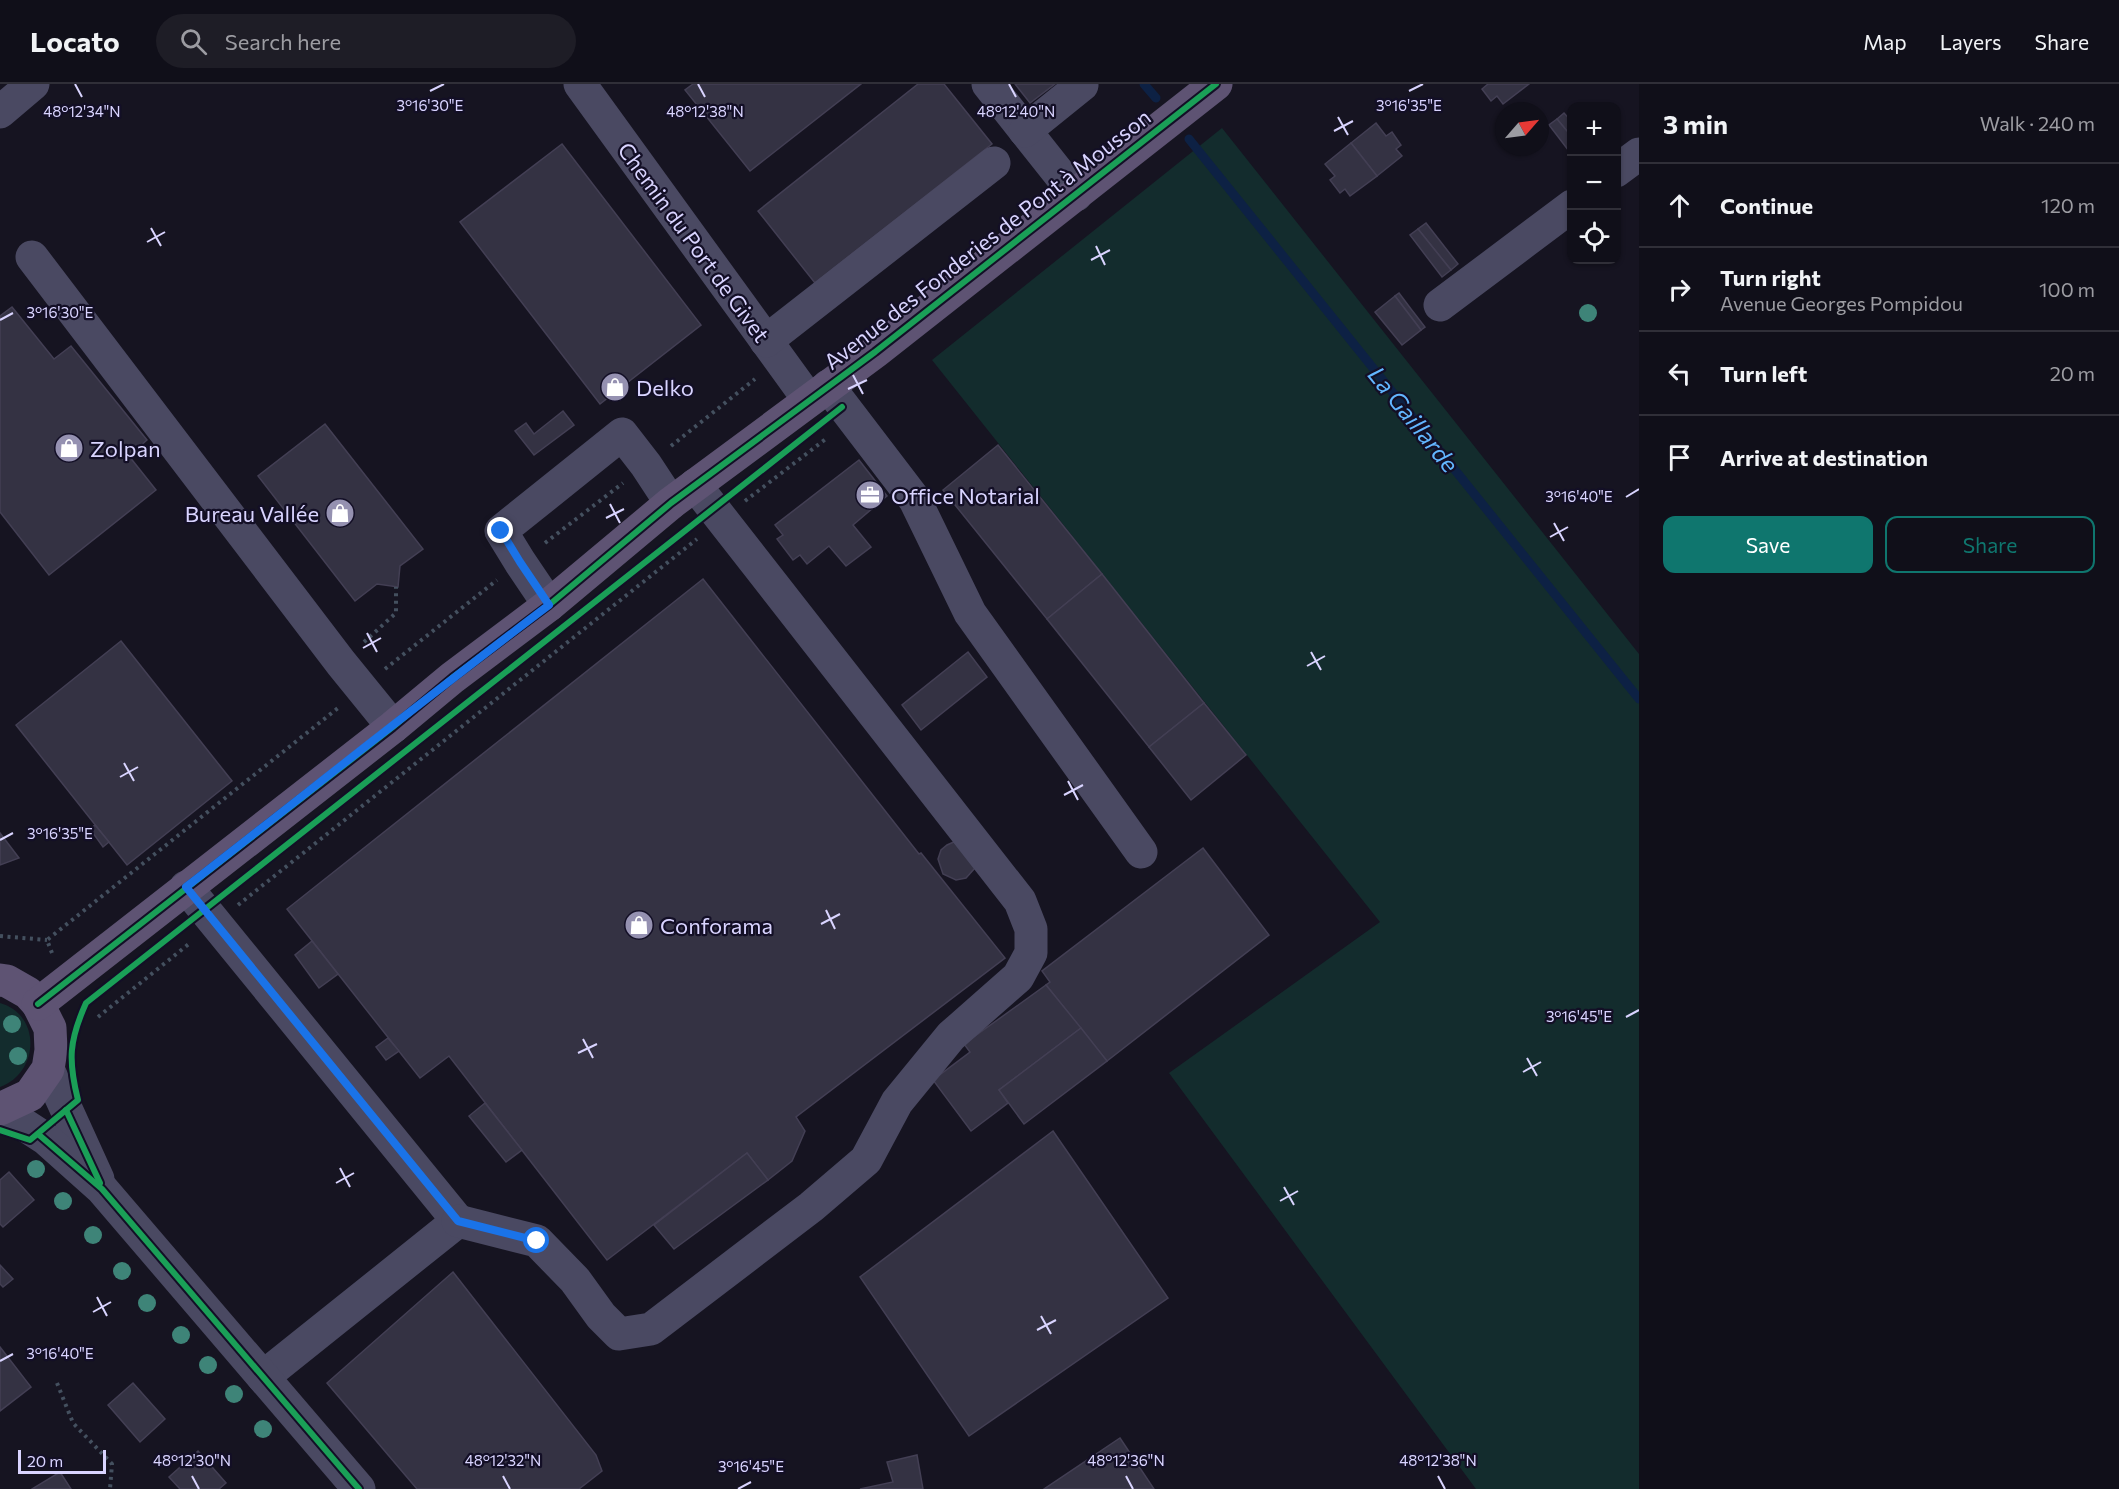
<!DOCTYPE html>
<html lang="en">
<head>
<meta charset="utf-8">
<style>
  :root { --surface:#100f19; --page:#1e1d26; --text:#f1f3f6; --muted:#9c9ca2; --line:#302f38; --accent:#0f766e }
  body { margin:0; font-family:Commissioner,sans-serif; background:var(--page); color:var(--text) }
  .controls { position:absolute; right:18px; top:18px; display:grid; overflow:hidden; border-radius:12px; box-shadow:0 2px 4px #0004 }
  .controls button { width:54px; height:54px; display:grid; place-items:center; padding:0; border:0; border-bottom:2px solid var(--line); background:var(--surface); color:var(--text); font:30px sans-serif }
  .compass { position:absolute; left:1495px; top:18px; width:54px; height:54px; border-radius:50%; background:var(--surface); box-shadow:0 2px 4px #0004; rotate:62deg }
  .scale { position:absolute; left:18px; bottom:15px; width:88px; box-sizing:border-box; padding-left:6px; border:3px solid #d9d4ff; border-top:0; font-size:16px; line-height:21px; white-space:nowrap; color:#d9d4ff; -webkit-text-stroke:4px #130f26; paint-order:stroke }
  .stop { position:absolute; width:18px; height:18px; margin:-14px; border:4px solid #1a73e8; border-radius:50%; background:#fff }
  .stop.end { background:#1a73e8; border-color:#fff; box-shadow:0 2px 6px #0008 }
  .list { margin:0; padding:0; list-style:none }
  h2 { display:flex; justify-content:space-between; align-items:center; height:78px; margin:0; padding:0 24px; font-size:26px }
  h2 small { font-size:20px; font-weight:400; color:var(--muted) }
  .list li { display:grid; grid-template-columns:39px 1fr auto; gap:18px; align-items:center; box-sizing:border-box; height:84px; padding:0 24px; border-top:2px solid var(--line) }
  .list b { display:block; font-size:22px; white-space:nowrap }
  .list p { margin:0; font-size:20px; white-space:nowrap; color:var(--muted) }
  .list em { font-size:20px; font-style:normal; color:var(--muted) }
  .actions { display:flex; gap:12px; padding:18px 24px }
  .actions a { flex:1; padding:14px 0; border:2px solid var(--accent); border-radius:12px; text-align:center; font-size:21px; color:var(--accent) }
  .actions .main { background:var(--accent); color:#fff }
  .icon { flex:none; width:33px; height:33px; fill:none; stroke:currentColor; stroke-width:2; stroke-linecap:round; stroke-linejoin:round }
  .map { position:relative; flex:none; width:1639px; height:1405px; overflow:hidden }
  header { display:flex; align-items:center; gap:36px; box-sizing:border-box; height:84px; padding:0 30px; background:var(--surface); border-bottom:2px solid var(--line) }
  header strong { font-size:28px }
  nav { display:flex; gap:33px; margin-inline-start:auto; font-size:21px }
  .search { width:420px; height:54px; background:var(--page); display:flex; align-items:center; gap:15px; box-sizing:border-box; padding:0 21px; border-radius:33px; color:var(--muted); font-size:22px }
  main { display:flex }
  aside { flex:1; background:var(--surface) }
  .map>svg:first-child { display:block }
  .green { fill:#132c2d }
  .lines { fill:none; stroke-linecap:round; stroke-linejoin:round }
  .stream { stroke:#0d2144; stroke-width:9 }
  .building { fill:#343243; stroke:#433f54; stroke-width:1.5 }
  .path { stroke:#44505f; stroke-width:4; stroke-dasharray:3 4.5; stroke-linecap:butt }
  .minor { stroke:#4a4962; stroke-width:33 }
  .major { stroke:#5e5373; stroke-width:33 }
  .cycleway-casing { stroke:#130f26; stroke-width:10 }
  .cycleway { stroke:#1a9f57; stroke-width:6 }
  .tree { fill:#3e8478 }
  .route { stroke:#1a73e8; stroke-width:8 }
  .ticks { fill:none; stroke:#d9d4ff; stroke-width:2 }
  .labels { text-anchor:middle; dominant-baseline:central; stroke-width:4.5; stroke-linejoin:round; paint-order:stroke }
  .street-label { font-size:22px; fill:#d9d4ff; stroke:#130f26 }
  .poi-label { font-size:22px; fill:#d9d4ff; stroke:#130f26; text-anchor:start }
  .water-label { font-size:24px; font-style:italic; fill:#62b6ff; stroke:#130f26 }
  .ticks-label { font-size:15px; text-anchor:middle; fill:#d9d4ff; stroke:#130f26; stroke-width:4.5; stroke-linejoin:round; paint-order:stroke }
</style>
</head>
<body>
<header>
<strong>Locato</strong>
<div class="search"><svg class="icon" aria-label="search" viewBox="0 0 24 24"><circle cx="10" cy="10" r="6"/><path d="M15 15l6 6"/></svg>Search here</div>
<nav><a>Map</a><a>Layers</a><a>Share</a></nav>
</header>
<main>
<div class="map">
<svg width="1639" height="1405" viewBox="0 0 1639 1405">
  <rect width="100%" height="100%" fill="#161421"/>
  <g class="green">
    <polygon points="1222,44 1639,570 1639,1405 1476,1405 1169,989 1380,838 932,276"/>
    <path d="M 0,919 C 42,931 39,989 0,1003 Z"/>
  </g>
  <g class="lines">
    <g class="stream">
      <polyline points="1144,0 1156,14"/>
      <polyline points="1189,55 1639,615"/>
    </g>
  </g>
  <g class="building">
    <polygon points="693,0 861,0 750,87 685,6"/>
    <polygon points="918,0 944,0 992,60 815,199 758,127"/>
    <polygon points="1015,0 1055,0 1030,19"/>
    <polygon points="1488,0 1529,0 1503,20 1497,12 1491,17 1482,5"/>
    <polygon points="1564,29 1572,38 1572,53 1557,35"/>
    <polygon points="1557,35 1572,53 1572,71 1549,41"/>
    <polygon points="1376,39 1386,52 1392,48 1401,61 1396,65 1402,72 1377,92 1351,59"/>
    <polygon points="1351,59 1377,92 1350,112 1345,105 1340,109 1330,96 1335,92 1325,80"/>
    <polygon points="562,60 701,241 600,320 460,138"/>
    <polygon points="1426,139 1458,180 1451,186 1418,145"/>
    <polygon points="1418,145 1451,186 1442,193 1410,151"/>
    <polygon points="1399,209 1411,225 1425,243 1421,246 1395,212"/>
    <polygon points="1395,212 1421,246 1402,261 1375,228"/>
    <polygon points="12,223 54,275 71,262 147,356 129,372 156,406 49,491 0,428 0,232"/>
    <polygon points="563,327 574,341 534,371 515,347 526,339 534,350"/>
    <polygon points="325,340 423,465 400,482 398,503 377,500 355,517 258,392"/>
    <polygon points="998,361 1102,490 1047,535 943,406"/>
    <polygon points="859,376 887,412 853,441 871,463 846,482 829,462 807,480 800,471 793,476 777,455 783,451 775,441"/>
    <polygon points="1102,490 1204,619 1149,663 1047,535"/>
    <polygon points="703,495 919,770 921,769 1005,874 796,1033 805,1047 792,1077 768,1096 747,1069 607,1176 449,972 420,994 287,825"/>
    <polygon points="121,557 232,697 127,781 16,641"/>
    <polygon points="968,568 987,593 921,646 902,621"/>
    <polygon points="1204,619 1246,671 1191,716 1149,663"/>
    <polygon points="95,741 109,758 103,763 90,745"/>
    <polygon points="0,749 19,774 0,781"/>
    <polygon points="956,757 975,784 966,794 956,796 943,790 938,775 941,766 947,761"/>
    <polygon points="1203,764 1269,851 1107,977 1046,901 1050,898 1042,887"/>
    <polygon points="312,857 338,890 319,904 295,871"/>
    <polygon points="1046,901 1081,944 999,1006 1008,1019 971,1047 933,996 970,968 964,960"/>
    <polygon points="1081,944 1107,977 1024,1040 999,1006"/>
    <polygon points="388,954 399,967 386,976 376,963"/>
    <polygon points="485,1019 522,1066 506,1078 469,1032"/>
    <polygon points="1053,1047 1168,1214 969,1352 860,1193"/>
    <polygon points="747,1069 768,1096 674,1165 654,1141"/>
    <polygon points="9,1088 34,1116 3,1143 0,1140 0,1096"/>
    <polygon points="0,1181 13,1195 3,1203 0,1200"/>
    <polygon points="453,1188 596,1371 602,1387 579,1405 417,1405 327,1299"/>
    <polygon points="0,1263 31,1303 0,1327"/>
    <polygon points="133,1299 165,1335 140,1358 108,1321"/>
    <polygon points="1120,1354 1154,1405 1044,1405"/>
    <polygon points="198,1367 226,1399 219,1405 180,1405 169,1393"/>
    <polygon points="917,1371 923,1405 860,1405 893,1398 887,1378"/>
    <polygon points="60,1388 71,1405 32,1405"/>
  </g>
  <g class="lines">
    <g class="path">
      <polyline points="671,362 755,295"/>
      <polyline points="745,417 827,354"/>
      <polyline points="545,459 623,399"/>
      <polyline points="364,558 396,529 396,503"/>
      <polyline points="385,585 497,496"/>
      <polyline points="238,821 697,455"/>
      <polyline points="0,852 47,856"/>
      <polyline points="52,869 47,856 338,624"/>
      <polyline points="98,933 190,859"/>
      <polyline points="57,1299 73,1339 112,1380 110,1405"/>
    </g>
    <g class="minor">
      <polyline points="580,0 809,316"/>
      <polyline points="988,0 1076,111"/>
      <polyline points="0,28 33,0"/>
      <polyline points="1025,47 1082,1"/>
      <polyline points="1616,87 1639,70"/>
      <polyline points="32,173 341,579 393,643"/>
      <polyline points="1440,221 1572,122"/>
      <polyline points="766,257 994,79"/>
      <polyline points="828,302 915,416 970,529 1141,768"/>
      <polyline points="549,521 520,478 501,447 622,350 646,381 671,419"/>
      <polyline points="186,803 458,1137 263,1293"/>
      <polyline points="48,985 98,1095"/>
      <polyline points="0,1025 46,1055 102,1105 359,1405"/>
      <polyline points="458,1137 537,1157 575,1196 601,1232 619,1250 651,1245 811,1123 866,1076 897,1018 951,952 1018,893 1031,869 1031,845 1020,817 695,401"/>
    </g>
    <g class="major">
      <polyline points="0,896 7,897 28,909 38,920 50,944 51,966 48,985 30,1011 0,1025"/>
      <polyline points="38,920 393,643 452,594 549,521 671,419 875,268 1216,0"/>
    </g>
    <g class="cycleway-casing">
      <g id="cycleway">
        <polyline points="38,920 393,643 452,594 549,521 671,419 875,268 1216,0"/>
        <polyline points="66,1026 100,1099"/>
        <path d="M 0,1046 L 30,1056 L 78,1016 C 68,976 69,957 86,919 L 842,323"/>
        <polyline points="38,1050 102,1105 359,1405"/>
      </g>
    </g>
    <use href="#cycleway" class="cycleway"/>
  </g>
  <g class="tree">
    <circle cx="1588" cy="229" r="9"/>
    <circle cx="12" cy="940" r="9"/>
    <circle cx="18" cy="972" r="9"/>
    <circle cx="36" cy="1085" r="9"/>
    <circle cx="63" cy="1117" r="9"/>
    <circle cx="93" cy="1151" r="9"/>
    <circle cx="122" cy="1187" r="9"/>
    <circle cx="147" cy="1219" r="9"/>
    <circle cx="181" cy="1251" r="9"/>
    <circle cx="208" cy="1281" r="9"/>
    <circle cx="234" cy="1310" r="9"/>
    <circle cx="263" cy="1345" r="9"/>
  </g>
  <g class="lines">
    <path class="route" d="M 501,447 L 520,478 L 549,521 C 427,613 307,709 186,803 L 458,1137 L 537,1157"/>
  </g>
  <path class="ticks" d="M 75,0 L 82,13M 698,0 L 705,13M 1009,0 L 1016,13M 430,7 L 444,0M 1409,7 L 1423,0M 1338,33 L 1348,51M 1334,47 L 1353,37M 151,144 L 161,162M 147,158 L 165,148M 1096,162 L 1105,181M 1091,176 L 1110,166M 0,236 L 13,229M 853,291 L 863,310M 848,305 L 867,296M 1626,413 L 1639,405M 610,420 L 620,439M 606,434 L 624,425M 1554,439 L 1564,457M 1550,453 L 1568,443M 367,549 L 377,568M 363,564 L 381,554M 1311,568 L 1321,586M 1307,582 L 1325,572M 124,679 L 134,697M 120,693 L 138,683M 1068,697 L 1078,716M 1064,711 L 1083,701M 0,756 L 13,749M 826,826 L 835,845M 821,840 L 840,830M 1626,933 L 1639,926M 583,955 L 593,974M 578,969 L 597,960M 1527,974 L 1537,992M 1523,988 L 1541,978M 340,1084 L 350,1103M 336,1099 L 354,1089M 1284,1103 L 1294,1121M 1280,1117 L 1298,1107M 97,1213 L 107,1232M 93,1228 L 111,1218M 1041,1232 L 1051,1250M 1037,1246 L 1056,1236M 0,1277 L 13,1270M 192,1392 L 199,1405M 503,1392 L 510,1405M 1126,1392 L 1133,1405M 1438,1392 L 1445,1405M 738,1405 L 751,1398"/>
  <defs>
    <g id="shop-disc" transform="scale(1.5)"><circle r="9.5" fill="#9591b1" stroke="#130f26"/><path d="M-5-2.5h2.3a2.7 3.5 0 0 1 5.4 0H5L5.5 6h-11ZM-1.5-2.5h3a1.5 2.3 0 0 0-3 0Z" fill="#fff"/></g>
    <g id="office-disc" transform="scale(1.5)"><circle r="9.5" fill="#9591b1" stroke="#130f26"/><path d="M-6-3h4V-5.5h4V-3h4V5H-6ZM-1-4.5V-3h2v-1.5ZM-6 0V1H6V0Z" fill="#fff"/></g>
  </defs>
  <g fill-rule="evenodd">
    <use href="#shop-disc" x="615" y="303"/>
    <use href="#shop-disc" x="69" y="364"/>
    <use href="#office-disc" x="870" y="411"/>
    <use href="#shop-disc" x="340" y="429"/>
    <use href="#shop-disc" x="639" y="841"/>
  </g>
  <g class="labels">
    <g class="street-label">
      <text transform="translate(987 155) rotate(-38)">Avenue des Fonderies de Pont à Mousson</text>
      <text transform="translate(694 158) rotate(54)">Chemin du Port de Givet</text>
    </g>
    <g class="poi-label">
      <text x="636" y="303">Delko</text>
      <text x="90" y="364">Zolpan</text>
      <text x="891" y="411">Office Notarial</text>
      <text x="319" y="429" text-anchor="end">Bureau Vallée</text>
      <text x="660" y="841">Conforama</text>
    </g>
    <g class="water-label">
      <text transform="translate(1414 335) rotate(51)">La Gaillarde</text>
    </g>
  </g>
  <g class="ticks-label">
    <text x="430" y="27">3°16'30"E</text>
    <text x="1409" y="27">3°16'35"E</text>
    <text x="82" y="33">48°12'34"N</text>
    <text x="705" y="33">48°12'38"N</text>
    <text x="1016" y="33">48°12'40"N</text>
    <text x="60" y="234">3°16'30"E</text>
    <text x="1579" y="418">3°16'40"E</text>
    <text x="60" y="755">3°16'35"E</text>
    <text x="1579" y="938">3°16'45"E</text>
    <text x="60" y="1275">3°16'40"E</text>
    <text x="192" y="1382">48°12'30"N</text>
    <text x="503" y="1382">48°12'32"N</text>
    <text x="1126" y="1382">48°12'36"N</text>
    <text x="1438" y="1382">48°12'38"N</text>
    <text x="751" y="1388">3°16'45"E</text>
  </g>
</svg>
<div class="controls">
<button>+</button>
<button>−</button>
<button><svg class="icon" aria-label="locate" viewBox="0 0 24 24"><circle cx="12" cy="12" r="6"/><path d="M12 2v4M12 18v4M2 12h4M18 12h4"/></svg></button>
</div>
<svg class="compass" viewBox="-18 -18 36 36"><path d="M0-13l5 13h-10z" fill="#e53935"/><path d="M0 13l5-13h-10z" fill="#9c9ca2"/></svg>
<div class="scale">20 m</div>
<div class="stop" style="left:537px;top:1157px"></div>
<div class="stop end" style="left:501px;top:447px"></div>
</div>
<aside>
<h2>3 min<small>Walk · 240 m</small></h2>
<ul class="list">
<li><svg class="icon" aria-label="ahead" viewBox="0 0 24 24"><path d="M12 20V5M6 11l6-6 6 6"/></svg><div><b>Continue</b></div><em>120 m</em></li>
<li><svg class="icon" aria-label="right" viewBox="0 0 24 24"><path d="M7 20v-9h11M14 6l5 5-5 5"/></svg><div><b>Turn right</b><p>Avenue Georges Pompidou</p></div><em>100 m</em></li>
<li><svg class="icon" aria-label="left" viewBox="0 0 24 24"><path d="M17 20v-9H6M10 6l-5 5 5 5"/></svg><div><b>Turn left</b></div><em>20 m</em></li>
<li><svg class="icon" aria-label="arrive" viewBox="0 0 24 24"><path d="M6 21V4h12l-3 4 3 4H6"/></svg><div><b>Arrive at destination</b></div></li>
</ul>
<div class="actions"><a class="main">Save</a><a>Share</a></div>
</aside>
</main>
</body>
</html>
